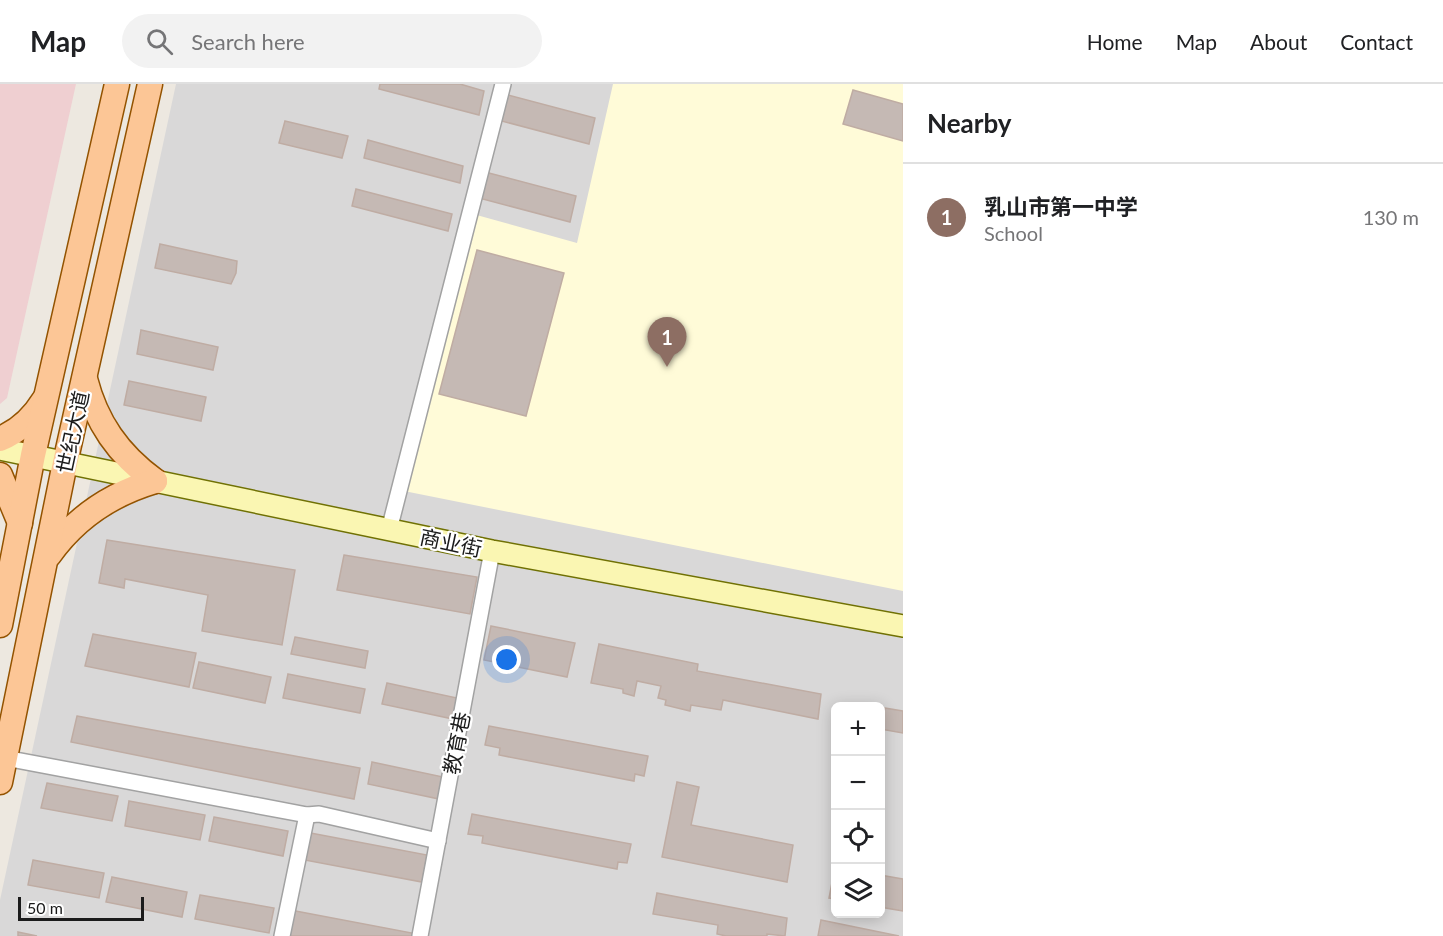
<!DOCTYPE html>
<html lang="en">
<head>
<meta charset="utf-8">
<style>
  :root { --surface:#fff; --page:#f2f2f2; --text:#202124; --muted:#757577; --line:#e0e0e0; --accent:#c70014 }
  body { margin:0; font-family:Lato,"Noto Sans SC",sans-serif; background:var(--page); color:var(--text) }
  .controls { position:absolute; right:18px; bottom:18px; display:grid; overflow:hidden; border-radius:9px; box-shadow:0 3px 15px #0003 }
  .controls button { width:54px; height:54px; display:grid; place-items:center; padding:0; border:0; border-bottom:2px solid var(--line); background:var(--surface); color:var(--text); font:30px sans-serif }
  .scale { position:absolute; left:18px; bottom:15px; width:126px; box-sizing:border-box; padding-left:6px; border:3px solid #1b1b1b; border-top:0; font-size:16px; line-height:21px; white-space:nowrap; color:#1b1b1b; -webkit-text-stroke:4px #fff; paint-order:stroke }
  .you { position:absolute; left:507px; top:576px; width:21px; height:21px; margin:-15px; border:4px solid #fff; border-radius:50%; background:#1a73e8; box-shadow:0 0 0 9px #1a73e833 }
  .badge { display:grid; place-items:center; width:39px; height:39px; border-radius:50%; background:var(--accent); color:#fff; font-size:20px; font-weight:700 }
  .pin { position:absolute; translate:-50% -50px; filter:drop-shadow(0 2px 3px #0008) }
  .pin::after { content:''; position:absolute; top:32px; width:21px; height:18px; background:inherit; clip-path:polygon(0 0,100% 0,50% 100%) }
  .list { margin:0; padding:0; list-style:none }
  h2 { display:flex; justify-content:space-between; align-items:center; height:78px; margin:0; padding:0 24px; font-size:26px }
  h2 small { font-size:20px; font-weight:400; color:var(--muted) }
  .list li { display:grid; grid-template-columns:39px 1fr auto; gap:18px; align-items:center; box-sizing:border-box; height:108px; padding:0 24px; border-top:2px solid var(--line) }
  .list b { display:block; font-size:22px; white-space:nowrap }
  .list p { margin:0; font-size:20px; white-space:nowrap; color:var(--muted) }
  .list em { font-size:20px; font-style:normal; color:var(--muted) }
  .icon { flex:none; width:33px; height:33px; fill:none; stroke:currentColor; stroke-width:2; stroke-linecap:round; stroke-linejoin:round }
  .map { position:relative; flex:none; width:903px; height:852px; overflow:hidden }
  header { display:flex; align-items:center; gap:36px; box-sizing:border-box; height:84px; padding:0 30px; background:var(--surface); border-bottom:2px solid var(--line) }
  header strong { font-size:28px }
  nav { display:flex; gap:33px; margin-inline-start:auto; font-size:21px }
  .search { width:420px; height:54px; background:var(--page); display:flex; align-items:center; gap:15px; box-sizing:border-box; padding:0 21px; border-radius:33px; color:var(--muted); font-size:22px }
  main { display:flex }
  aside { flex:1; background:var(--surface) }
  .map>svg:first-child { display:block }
  .residential { fill:#d9d8d8; fill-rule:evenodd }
  .commercial { fill:#efcfd1 }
  .education { fill:#fffbd8 }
  .building { fill:#c5b9b4; stroke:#bfaca3; stroke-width:1.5 }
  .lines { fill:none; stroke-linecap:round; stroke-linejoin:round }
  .street-casing { stroke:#a2a2a2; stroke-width:18 }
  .secondary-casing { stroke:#707104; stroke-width:24 }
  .primary-casing { stroke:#935300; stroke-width:27 }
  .street { stroke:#fff; stroke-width:15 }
  .secondary { stroke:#faf6b2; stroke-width:21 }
  .primary { stroke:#fcc696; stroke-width:24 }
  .labels { text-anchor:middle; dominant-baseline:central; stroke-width:4.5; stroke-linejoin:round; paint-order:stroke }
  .street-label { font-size:21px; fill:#1b1b1b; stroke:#fff }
</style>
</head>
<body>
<header>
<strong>Map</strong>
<div class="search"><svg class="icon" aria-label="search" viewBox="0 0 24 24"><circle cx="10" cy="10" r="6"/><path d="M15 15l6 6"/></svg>Search here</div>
<nav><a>Home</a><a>Map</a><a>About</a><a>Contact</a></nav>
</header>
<main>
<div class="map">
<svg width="903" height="852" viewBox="0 0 903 852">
  <rect width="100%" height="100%" fill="#ede8e0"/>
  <path class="residential" d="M 176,0 L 903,0 L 903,852 L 0,852 L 0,816 ZM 836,622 L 880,622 L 880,830 L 836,830 Z"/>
  <polygon class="commercial" points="0,0 76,0 7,314 0,320"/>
  <polygon class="education" points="613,0 903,0 903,507 399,406 473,130 577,159"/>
  <g class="building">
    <polygon points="380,0 460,0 484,7 479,31 379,5"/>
    <polygon points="853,6 903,20 903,57 843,40"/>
    <polygon points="504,10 595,34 589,60 498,36"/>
    <polygon points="285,37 348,52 342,74 279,59"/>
    <polygon points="368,56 463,82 460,99 364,74"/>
    <polygon points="485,88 576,112 570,138 479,114"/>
    <polygon points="356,105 452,130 448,147 352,122"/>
    <polygon points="160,160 237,177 236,189 231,200 155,184"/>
    <polygon points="477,166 564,189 526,332 439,310"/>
    <polygon points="141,246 218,263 213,286 137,270"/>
    <polygon points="129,297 206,313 201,337 124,321"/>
    <polygon points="107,456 295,486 282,561 202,547 208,511 125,495 124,504 99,499"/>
    <polygon points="344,471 477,493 470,530 337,506"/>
    <polygon points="491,542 575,559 567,593 484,576"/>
    <polygon points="93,550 196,569 189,603 85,582"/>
    <polygon points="295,553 368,567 365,584 291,570"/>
    <polygon points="599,560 698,580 697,587 821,610 818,635 723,616 721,626 691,621 690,627 665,621 666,616 658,614 661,602 637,597 634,612 623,609 623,605 591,599"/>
    <polygon points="199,578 271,593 265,619 193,604"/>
    <polygon points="288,590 365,605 360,629 283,614"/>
    <polygon points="387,599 457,614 453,635 382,620"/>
    <polygon points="885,624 903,627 903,649 880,645"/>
    <polygon points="77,632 360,684 354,715 71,658"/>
    <polygon points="489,642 648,672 644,692 635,690 634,697 499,671 500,664 485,661"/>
    <polygon points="372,678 443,693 439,715 368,700"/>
    <polygon points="677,698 699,703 691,741 793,761 787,798 662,773"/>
    <polygon points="47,699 118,712 112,737 41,724"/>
    <polygon points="129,717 205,731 200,756 125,742"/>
    <polygon points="472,730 631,760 627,779 618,778 617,785 482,759 483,752 468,750"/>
    <polygon points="214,733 288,747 283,772 209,757"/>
    <polygon points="300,747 427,771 422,798 294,774"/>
    <polygon points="33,776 104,789 99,814 28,801"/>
    <polygon points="835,783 836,783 836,815 829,814"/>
    <polygon points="880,791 903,795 903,827 880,823"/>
    <polygon points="112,793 187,808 182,833 106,818"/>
    <polygon points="657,809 787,834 785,852 767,850 767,852 726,852 717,850 718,841 653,830"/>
    <polygon points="200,811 274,824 269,849 195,835"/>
    <polygon points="285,825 412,849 412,852 280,852"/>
    <polygon points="821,836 899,852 818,852"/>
    <polygon points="18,848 37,852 18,852"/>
  </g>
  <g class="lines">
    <g class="street-casing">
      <g id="street">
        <polyline points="389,446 503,0"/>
        <polyline points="5,674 307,731 319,730 438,757"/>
        <polyline points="282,852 307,731"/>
        <polyline points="420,852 492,467"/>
      </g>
    </g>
    <g class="secondary-casing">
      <polyline id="secondary" points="0,365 492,467 903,542"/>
    </g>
    <g class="primary-casing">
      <g id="primary">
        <path d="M 85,295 C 96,338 118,370 155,397"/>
        <path d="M 0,355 C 19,347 33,334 44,316"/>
        <polyline points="0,391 20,439"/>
        <path d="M 49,471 C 76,433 111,410 155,397"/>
        <polyline points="0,541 33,371 117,0"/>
        <polyline points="0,698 65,379 150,0"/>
      </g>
    </g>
    <use href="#street" class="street"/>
    <use href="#secondary" class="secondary"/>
    <use href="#primary" class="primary"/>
  </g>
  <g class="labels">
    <g class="street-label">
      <text transform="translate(72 348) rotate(-78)">世纪大道</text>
      <text transform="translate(451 458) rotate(12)">商业街</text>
      <text transform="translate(456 659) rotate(-79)">教育巷</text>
    </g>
  </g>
</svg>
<div class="controls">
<button>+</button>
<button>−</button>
<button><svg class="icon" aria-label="locate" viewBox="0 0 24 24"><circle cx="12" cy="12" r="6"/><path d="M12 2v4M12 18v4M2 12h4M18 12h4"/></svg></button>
<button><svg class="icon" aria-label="layers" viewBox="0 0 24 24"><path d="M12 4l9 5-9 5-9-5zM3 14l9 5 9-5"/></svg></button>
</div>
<div class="scale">50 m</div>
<div class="you"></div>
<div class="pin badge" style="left:667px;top:283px;background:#8d6e63">1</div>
</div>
<aside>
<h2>Nearby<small></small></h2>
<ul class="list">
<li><span class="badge" style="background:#8d6e63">1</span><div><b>乳山市第一中学</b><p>School</p></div><em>130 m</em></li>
</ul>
</aside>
</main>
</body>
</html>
